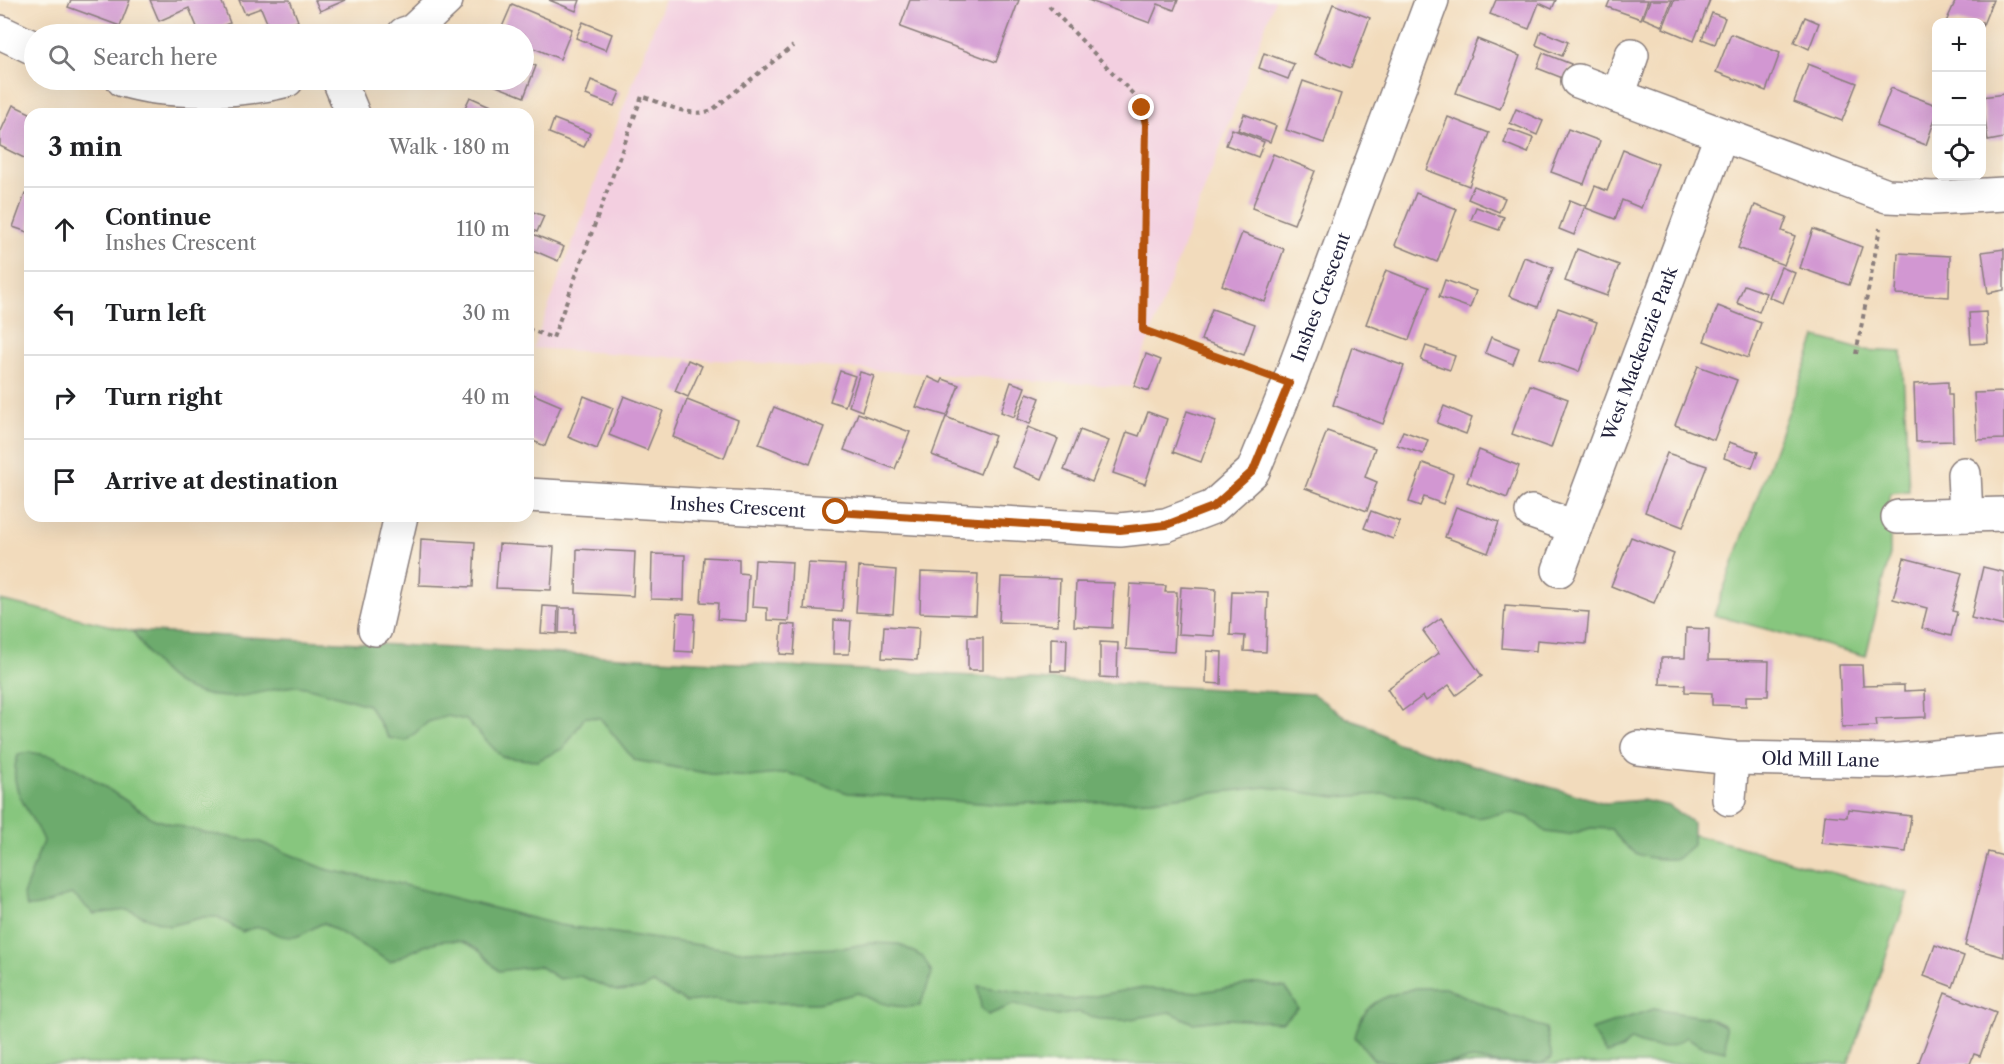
<!DOCTYPE html>
<html lang="en">
<head>
<meta charset="utf-8">
<style>
  :root { --surface:#fff; --page:#f6f6f6; --text:#202124; --muted:#757577; --line:#e0e0e0 }
  body { margin:0; font-family:"Libre Caslon Text",serif; background:var(--page); color:var(--text) }
  .controls { position:absolute; right:18px; top:18px; display:grid; overflow:hidden; border-radius:12px; box-shadow:0 6px 24px #0002 }
  .controls button { width:54px; height:54px; display:grid; place-items:center; padding:0; border:0; border-bottom:2px solid var(--line); background:var(--surface); color:var(--text); font:30px sans-serif }
  .stop { position:absolute; width:18px; height:18px; margin:-14px; border:4px solid #b45309; border-radius:50%; background:#fff }
  .stop.end { background:#b45309; border-color:#fff; box-shadow:0 2px 6px #0008 }
  .list { margin:0; padding:0; list-style:none }
  h2 { display:flex; justify-content:space-between; align-items:center; height:78px; margin:0; padding:0 24px; font-size:26px }
  h2 small { font-size:20px; font-weight:400; color:var(--muted) }
  .list li { display:grid; grid-template-columns:39px 1fr auto; gap:18px; align-items:center; box-sizing:border-box; height:84px; padding:0 24px; border-top:2px solid var(--line) }
  .list b { display:block; font-size:22px; white-space:nowrap }
  .list p { margin:0; font-size:20px; white-space:nowrap; color:var(--muted) }
  .list em { font-size:20px; font-style:normal; color:var(--muted) }
  .icon { flex:none; width:33px; height:33px; fill:none; stroke:currentColor; stroke-width:2; stroke-linecap:round; stroke-linejoin:round }
  .map { position:relative; flex:none; width:2004px; height:1064px; overflow:hidden }
  .search { position:absolute; background:var(--surface); box-shadow:0 6px 24px #0002; left:24px; top:24px; width:510px; height:66px; display:flex; align-items:center; gap:15px; box-sizing:border-box; padding:0 21px; border-radius:33px; color:var(--muted); font-size:22px }
  .panel { position:absolute; background:var(--surface); box-shadow:0 6px 24px #0002; left:24px; top:108px; width:510px; height:414px; border-radius:18px }
  .map>svg:first-child { display:block }
  .built { fill:#f3cfe0 }
  .green { fill:#87c67e; stroke:#54745c; stroke-width:1.5 }
  .forest { fill:#6dab6d; stroke:#486654; stroke-width:1.5 }
  .building { fill:#d297d2 }
  .lines { fill:none; stroke-linecap:round; stroke-linejoin:round }
  .street-casing { stroke:#8a7e7c; stroke-width:36 }
  .path { stroke:#8a7e7c; stroke-width:4; stroke-dasharray:4.5 4.5; stroke-linecap:butt }
  .street { stroke:#fff; stroke-width:33 }
  .route { stroke:#b45309; stroke-width:8 }
  .labels { text-anchor:middle; dominant-baseline:central; stroke-width:5; stroke-linejoin:round; paint-order:stroke }
  .street-label { font-size:18px; fill:#22223b; stroke:#fbf7ec }
</style>
</head>
<body>
<div class="map">
<svg width="2004" height="1064" viewBox="0 0 2004 1064">
  <rect width="100%" height="100%" fill="#fbf7ec"/>
  <filter id="ink" filterUnits="userSpaceOnUse"><feTurbulence type="fractalNoise" baseFrequency=".0167" numOctaves="2"/><feDisplacementMap in="SourceGraphic" scale="12" xChannelSelector="R" yChannelSelector="G"/><feConvolveMatrix kernelMatrix="1 2 1 2 8 2 1 2 1" color-interpolation-filters="sRGB"/></filter>
  <filter id="wash" filterUnits="userSpaceOnUse"><feTurbulence type="fractalNoise" baseFrequency=".008" numOctaves="4" result="noise"/><feDisplacementMap in="SourceGraphic" scale="24" xChannelSelector="R" yChannelSelector="G"/><feGaussianBlur stdDeviation="1.35" result="paint"/><feColorMatrix in="noise" values="0 0 0 0 0 0 0 0 0 0 0 0 0 0 0 0 0 1.4 0 .05"/><feComposite in="paint" operator="in"/></filter>
  <g filter="url(#wash)">
    <rect width="100%" height="100%" fill="#f2dbbc"/>
    <polygon class="built" points="664,0 1275,0 1131,387 533,348"/>
    <g class="green">
      <polygon points="1816,337 1863,350 1902,352 1909,491 1890,493 1890,554 1866,656 1714,615"/>
      <polygon points="0,600 133,631 1337,745 1734,845 1908,894 1848,1064 0,1064"/>
    </g>
    <g class="forest">
      <path d="M 133,631 L 1313,694 L 1347,718 L 1365,724 L 1397,743 L 1605,803 L 1642,800 L 1669,806 L 1693,823 L 1693,845 L 1677,859 C 1644,859 1633,858 1611,829 L 1591,828 L 1568,835 L 1546,832 L 1528,817 L 1507,812 L 1478,818 L 1446,810 L 1416,796 L 1384,794 L 1335,797 L 1266,787 L 1151,800 L 1006,805 L 848,793 L 788,773 L 749,777 L 711,774 L 634,760 L 600,718 L 585,717 L 564,748 L 537,761 L 502,757 L 466,720 L 447,716 L 428,722 L 406,741 L 389,738 L 368,705 C 354,702 306,685 297,686 C 276,687 255,696 233,697 C 179,697 159,674 133,631 Z"/>
      <path d="M 29,752 L 55,757 L 79,770 L 154,819 L 205,833 L 260,842 L 328,870 L 396,883 L 559,925 L 742,951 L 842,948 L 870,943 L 899,944 L 923,957 L 932,973 L 920,1006 C 895,1009 881,1004 858,993 L 818,1003 L 740,1003 L 715,999 L 686,1002 L 653,983 L 641,989 L 616,991 L 580,976 L 559,979 L 539,966 L 499,971 C 491,964 484,954 475,948 C 447,929 417,950 390,962 L 324,923 C 314,926 304,936 294,937 C 266,938 271,919 242,932 L 218,917 L 204,917 L 169,926 L 127,910 L 94,914 L 72,894 C 55,898 45,908 27,907 L 23,895 L 43,841 C 32,812 5,789 18,755 Z"/>
      <polygon points="1258,983 1286,988 1298,1008 1282,1022 1227,1019 1193,1023 1170,1012 1125,1020 1098,1019 1079,1012 1057,1016 1015,1004 988,1015 981,1008 978,986 1074,1000 1138,988 1200,992"/>
      <path d="M 1416,988 L 1446,988 L 1510,1016 L 1546,1028 L 1552,1058 L 1540,1064 L 1501,1064 L 1473,1059 L 1445,1064 L 1408,1064 L 1374,1060 L 1355,1037 C 1364,999 1382,998 1416,988 Z"/>
      <path d="M 1653,1009 L 1709,1018 L 1725,1026 L 1726,1051 L 1702,1046 L 1686,1037 C 1668,1052 1651,1049 1631,1040 L 1622,1049 L 1606,1054 L 1591,1030 Z"/>
    </g>
    <g id="blocks">
      <g class="building">
        <polygon points="71,0 130,0 120,26 68,7"/>
        <polygon points="150,0 221,0 230,23 200,34 189,8 159,21"/>
        <polygon points="239,0 290,0 298,21 271,32 261,8 245,14"/>
        <polygon points="315,0 346,0 320,11"/>
        <polygon points="549,0 580,0 576,11"/>
        <polygon points="910,0 1019,0 996,62 900,27"/>
        <polygon points="1088,0 1178,0 1174,10 1158,4 1150,23"/>
        <polygon points="1496,0 1556,0 1552,9 1539,3 1529,29 1490,14"/>
        <polygon points="1610,0 1648,0 1641,19 1607,7"/>
        <polygon points="1650,0 1672,0 1662,26 1643,18"/>
        <polygon points="1674,0 1710,0 1694,41 1663,28"/>
        <polygon points="1956,0 1993,0 1982,27 1982,22 1946,22"/>
        <polygon points="512,4 572,29 560,59 524,44 524,34 499,34"/>
        <polygon points="1333,4 1370,18 1351,68 1314,54"/>
        <polygon points="1712,13 1725,18 1715,44 1702,39"/>
        <polygon points="1805,17 1819,23 1809,49 1794,42"/>
        <polygon points="583,22 612,34 606,50 576,38"/>
        <polygon points="1541,31 1568,42 1562,56 1536,45"/>
        <polygon points="1731,34 1780,53 1766,91 1716,72"/>
        <polygon points="1477,39 1520,56 1500,109 1456,93"/>
        <polygon points="1264,53 1294,64 1288,79 1259,68"/>
        <polygon points="1543,53 1571,64 1565,79 1537,68"/>
        <polygon points="524,61 536,66 524,97 481,80 524,80"/>
        <polygon points="1808,64 1857,83 1842,121 1794,102"/>
        <polygon points="591,80 620,92 614,106 586,95"/>
        <polygon points="1303,81 1341,94 1324,143 1286,130"/>
        <polygon points="1891,88 1936,105 1936,116 1926,145 1876,126"/>
        <polygon points="2004,94 2004,138 1988,141 1982,97"/>
        <polygon points="470,97 508,114 462,114"/>
        <polygon points="13,105 30,113 30,161 0,146 0,133"/>
        <polygon points="1516,109 1543,121 1537,135 1510,123"/>
        <polygon points="1244,114 1276,126 1270,142 1238,130"/>
        <polygon points="1448,117 1489,133 1469,186 1427,170"/>
        <polygon points="554,119 590,133 584,147 549,133"/>
        <polygon points="1232,129 1264,142 1258,157 1226,145"/>
        <polygon points="1509,129 1533,138 1528,153 1504,143"/>
        <polygon points="1568,129 1600,141 1584,184 1551,172"/>
        <polygon points="1623,150 1658,164 1641,208 1622,200 1615,219 1586,208 1595,186 1607,191"/>
        <polygon points="1273,154 1315,171 1294,224 1252,208"/>
        <polygon points="1474,186 1505,198 1499,212 1468,199"/>
        <polygon points="1416,193 1457,209 1437,262 1395,245"/>
        <polygon points="25,194 30,196 30,233 13,227"/>
        <polygon points="1570,200 1585,206 1574,235 1559,229"/>
        <polygon points="1755,205 1787,217 1782,231 1795,236 1784,265 1738,248"/>
        <polygon points="1476,207 1504,217 1499,230 1471,220"/>
        <polygon points="528,210 544,216 537,232 528,228"/>
        <polygon points="1813,229 1862,247 1849,285 1800,268"/>
        <polygon points="528,232 564,247 558,261 528,248"/>
        <polygon points="1242,233 1284,249 1265,302 1222,285"/>
        <polygon points="1577,249 1619,265 1607,296 1565,281"/>
        <polygon points="2004,249 2004,290 1988,293 1982,252"/>
        <polygon points="1898,253 1950,256 1949,297 1896,294"/>
        <polygon points="1524,257 1553,268 1538,307 1509,296"/>
        <polygon points="1781,267 1795,273 1783,303 1769,297"/>
        <polygon points="1386,270 1429,287 1409,340 1366,324"/>
        <polygon points="1445,280 1476,291 1470,308 1439,297"/>
        <polygon points="1744,285 1766,293 1759,312 1737,303"/>
        <polygon points="1718,306 1761,323 1748,358 1704,341"/>
        <polygon points="1558,308 1597,322 1579,372 1540,358"/>
        <polygon points="1212,309 1255,324 1244,355 1201,340"/>
        <polygon points="1986,312 1988,343 1971,344 1969,313"/>
        <polygon points="1491,337 1519,348 1513,364 1485,353"/>
        <polygon points="1426,346 1455,356 1450,370 1421,360"/>
        <polygon points="1352,347 1404,366 1383,424 1333,405"/>
        <polygon points="1146,354 1161,360 1149,391 1134,386"/>
        <polygon points="688,360 702,366 688,397 675,391"/>
        <polygon points="1698,366 1737,380 1714,440 1675,425"/>
        <polygon points="840,371 855,376 845,406 830,401"/>
        <polygon points="860,372 874,376 862,411 849,406"/>
        <polygon points="928,377 941,383 943,379 959,385 947,416 916,407"/>
        <polygon points="1011,382 1025,387 1014,417 1001,412"/>
        <polygon points="1948,382 1948,395 1952,395 1953,441 1916,442 1914,384"/>
        <polygon points="1530,385 1568,399 1551,448 1512,434"/>
        <polygon points="2004,392 2004,439 1977,440 1974,393"/>
        <polygon points="1027,393 1040,398 1030,424 1017,419"/>
        <polygon points="533,394 561,406 545,446 528,439 528,405"/>
        <polygon points="584,396 613,408 597,449 568,437"/>
        <polygon points="624,396 663,411 647,450 609,435"/>
        <polygon points="687,400 738,420 724,458 673,437"/>
        <polygon points="1444,406 1472,418 1466,434 1437,423"/>
        <polygon points="774,407 824,427 810,464 759,444"/>
        <polygon points="1187,411 1216,421 1201,462 1173,452"/>
        <polygon points="1148,412 1167,419 1145,484 1113,473 1127,432 1139,436"/>
        <polygon points="858,413 910,432 895,469 844,450"/>
        <polygon points="946,417 995,436 980,474 932,455"/>
        <polygon points="1028,427 1058,439 1042,479 1012,467"/>
        <polygon points="1080,430 1109,441 1092,482 1064,470"/>
        <polygon points="1327,431 1375,448 1365,477 1377,482 1367,511 1305,488"/>
        <polygon points="1403,431 1428,440 1423,454 1397,445"/>
        <polygon points="1729,442 1758,452 1752,468 1724,458"/>
        <polygon points="1479,450 1519,466 1507,498 1467,482"/>
        <polygon points="1667,453 1707,466 1683,527 1645,512"/>
        <polygon points="1423,463 1453,474 1443,504 1424,497 1420,506 1409,502"/>
        <polygon points="1456,507 1499,522 1488,553 1445,537"/>
        <polygon points="1371,511 1400,522 1393,539 1364,528"/>
        <polygon points="1631,537 1674,554 1654,603 1611,586"/>
        <polygon points="421,539 475,542 473,587 419,585"/>
        <polygon points="499,544 554,547 551,590 496,588"/>
        <polygon points="577,549 635,552 633,596 576,593"/>
        <polygon points="652,554 685,555 684,600 651,599"/>
        <polygon points="704,557 739,559 739,573 748,574 746,621 717,619 718,603 701,602"/>
        <polygon points="1904,558 1962,573 1952,611 1957,612 1951,636 1922,628 1927,608 1893,599"/>
        <polygon points="755,560 792,562 789,621 767,620 767,608 752,607"/>
        <polygon points="808,563 845,565 842,612 804,609"/>
        <polygon points="859,567 896,570 893,614 856,612"/>
        <polygon points="1983,567 2004,572 2004,626 1971,618"/>
        <polygon points="921,572 978,574 976,615 920,613"/>
        <polygon points="1001,577 1060,579 1058,625 999,622"/>
        <polygon points="1076,582 1114,583 1112,628 1074,626"/>
        <polygon points="1130,584 1166,586 1165,592 1177,592 1174,652 1126,649"/>
        <polygon points="1181,587 1216,589 1214,636 1178,634"/>
        <polygon points="1232,591 1268,592 1266,652 1244,651 1245,636 1230,635"/>
        <polygon points="543,606 558,607 557,634 541,633"/>
        <polygon points="1505,606 1589,612 1586,644 1537,640 1536,651 1502,648"/>
        <polygon points="560,608 575,608 575,633 559,633"/>
        <polygon points="677,613 695,614 693,652 675,651"/>
        <polygon points="1441,618 1482,676 1456,695 1449,685 1426,701 1423,696 1402,711 1387,689 1439,653 1423,631"/>
        <polygon points="834,620 851,621 849,654 833,654"/>
        <polygon points="782,624 796,625 794,655 780,654"/>
        <polygon points="884,626 919,628 917,660 882,658"/>
        <polygon points="1686,628 1709,629 1708,660 1769,661 1768,696 1746,696 1746,706 1712,705 1712,693 1685,692 1685,685 1660,684 1661,658 1685,658"/>
        <rect x="968" y="637" width="15" height="33"/>
        <polygon points="1051,638 1067,639 1066,671 1051,671"/>
        <polygon points="1100,642 1118,643 1117,678 1100,677"/>
        <polygon points="1207,651 1222,652 1221,684 1206,683"/>
        <polygon points="1839,665 1862,665 1863,686 1904,685 1904,691 1925,690 1926,717 1876,719 1877,726 1842,727"/>
        <polygon points="1848,809 1911,816 1906,852 1822,843 1825,815 1847,817"/>
        <polygon points="1988,852 2004,856 2004,957 1965,946"/>
        <polygon points="1935,945 1964,956 1953,987 1924,976"/>
        <polygon points="1945,993 1996,1013 1980,1056 1974,1054 1970,1064 1918,1064"/>
      </g>
    </g>
  </g>
  <g filter="url(#ink)">
    <use href="#blocks" fill-opacity="0" stroke="#8a7e7c" stroke-width="1.5"/>
    <g class="lines">
      <g class="street-casing">
        <g id="street">
          <polyline points="0,32 34,48"/>
          <polyline points="404,34 413,31 446,0"/>
          <path d="M 123,80 C 168,94 241,92 287,80"/>
          <polyline points="339,80 353,114"/>
          <polyline points="1578,81 1887,196 1933,198 2004,194"/>
          <polyline points="1618,96 1632,55"/>
          <polyline points="1964,474 1966,515"/>
          <path id="s1" d="M 528,495 L 1120,530 L 1166,525 L 1213,507 L 1253,471 L 1289,383 L 1432,0"/>
          <polyline points="1532,512 1575,527"/>
          <polyline points="1898,517 2004,514"/>
          <path id="s2" d="M 1559,570 L 1721,136"/>
          <polyline points="375,629 401,516"/>
          <path id="s3" d="M 1638,748 L 1732,758 L 1888,761 L 2004,751"/>
          <polyline points="1729,799 1732,758"/>
        </g>
      </g>
      <g class="path">
        <polyline points="1049,6 1133,94 1142,108 1146,124 1143,330 1257,371"/>
        <path d="M 528,329 L 553,338 L 642,96 C 663,103 690,119 712,110 L 793,46"/>
        <polyline points="1856,354 1880,228"/>
      </g>
      <use href="#street" class="street"/>
    </g>
  </g>
  <g class="lines" filter="url(#ink)">
    <polyline class="route" points="836,512 1120,530 1166,525 1213,507 1253,471 1289,383 1143,330 1146,124 1142,108"/>
  </g>
  <g class="labels">
    <g class="street-label">
      <text stroke="none"><textPath href="#s1" startOffset="930">Inshes Crescent</textPath></text>
      <text stroke="none"><textPath href="#s2" startOffset="231">West Mackenzie Park</textPath></text>
      <text stroke="none"><textPath href="#s1" startOffset="210">Inshes Crescent</textPath></text>
      <text stroke="none"><textPath href="#s3" startOffset="183">Old Mill Lane</textPath></text>
    </g>
  </g>
</svg>
<div class="controls">
<button>+</button>
<button>−</button>
<button><svg class="icon" aria-label="locate" viewBox="0 0 24 24"><circle cx="12" cy="12" r="6"/><path d="M12 2v4M12 18v4M2 12h4M18 12h4"/></svg></button>
</div>
<div class="stop" style="left:836px;top:512px"></div>
<div class="stop end" style="left:1142px;top:108px"></div>
<div class="search"><svg class="icon" aria-label="search" viewBox="0 0 24 24"><circle cx="10" cy="10" r="6"/><path d="M15 15l6 6"/></svg>Search here</div>
<section class="panel">
<h2>3 min<small>Walk · 180 m</small></h2>
<ul class="list">
<li><svg class="icon" aria-label="ahead" viewBox="0 0 24 24"><path d="M12 20V5M6 11l6-6 6 6"/></svg><div><b>Continue</b><p>Inshes Crescent</p></div><em>110 m</em></li>
<li><svg class="icon" aria-label="left" viewBox="0 0 24 24"><path d="M17 20v-9H6M10 6l-5 5 5 5"/></svg><div><b>Turn left</b></div><em>30 m</em></li>
<li><svg class="icon" aria-label="right" viewBox="0 0 24 24"><path d="M7 20v-9h11M14 6l5 5-5 5"/></svg><div><b>Turn right</b></div><em>40 m</em></li>
<li><svg class="icon" aria-label="arrive" viewBox="0 0 24 24"><path d="M6 21V4h12l-3 4 3 4H6"/></svg><div><b>Arrive at destination</b></div></li>
</ul>
</section>
</div>
</body>
</html>
